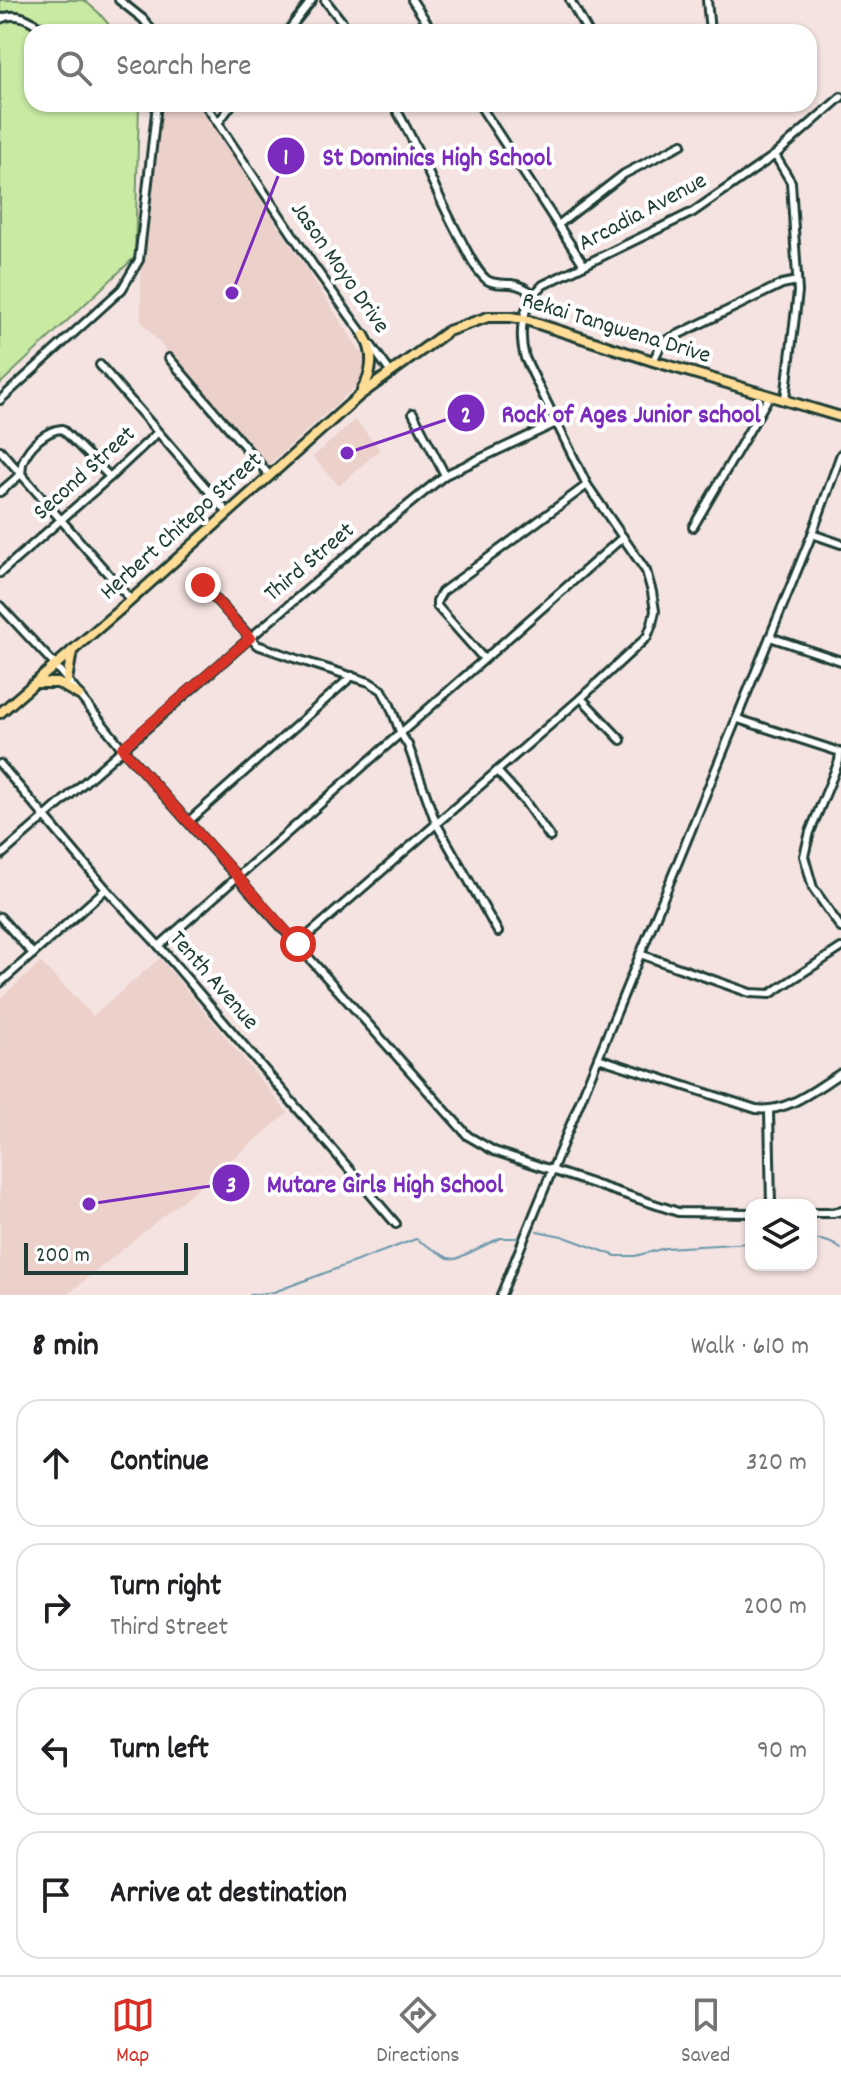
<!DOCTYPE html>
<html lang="en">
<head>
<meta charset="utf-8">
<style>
  :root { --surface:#fff; --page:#f2f2f2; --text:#202124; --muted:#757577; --line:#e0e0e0; --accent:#d93025 }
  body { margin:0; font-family:Dekko,sans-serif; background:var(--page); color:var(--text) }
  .controls { position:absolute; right:24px; bottom:24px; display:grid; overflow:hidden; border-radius:16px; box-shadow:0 2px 6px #0004 }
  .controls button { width:72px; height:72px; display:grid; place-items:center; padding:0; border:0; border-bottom:2px solid var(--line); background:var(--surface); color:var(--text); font:40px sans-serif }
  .scale { position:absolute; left:24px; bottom:20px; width:164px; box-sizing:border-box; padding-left:8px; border:4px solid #1f3d34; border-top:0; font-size:22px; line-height:28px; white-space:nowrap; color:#1f3d34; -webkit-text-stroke:6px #fff; paint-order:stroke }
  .stop { position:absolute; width:24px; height:24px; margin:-18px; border:6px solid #d93025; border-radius:50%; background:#fff }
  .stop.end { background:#d93025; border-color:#fff; box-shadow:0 2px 8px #0008 }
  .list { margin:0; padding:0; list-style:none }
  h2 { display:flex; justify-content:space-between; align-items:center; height:104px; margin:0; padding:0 32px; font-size:34px }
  h2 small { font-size:26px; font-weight:400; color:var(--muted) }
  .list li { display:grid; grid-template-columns:52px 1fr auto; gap:24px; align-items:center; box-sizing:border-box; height:128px; margin:0 16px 16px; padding:0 16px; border:2px solid var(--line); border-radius:24px }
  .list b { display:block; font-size:30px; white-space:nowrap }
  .list p { margin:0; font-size:26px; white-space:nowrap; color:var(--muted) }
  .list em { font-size:26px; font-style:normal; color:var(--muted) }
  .icon { flex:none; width:44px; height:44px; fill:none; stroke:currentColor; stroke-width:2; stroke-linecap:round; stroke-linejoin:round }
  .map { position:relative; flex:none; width:841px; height:1295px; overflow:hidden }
  .search { position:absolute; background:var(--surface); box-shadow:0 2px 6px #0004; left:24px; right:24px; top:24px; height:88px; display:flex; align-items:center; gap:20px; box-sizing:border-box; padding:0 28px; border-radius:24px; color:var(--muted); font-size:30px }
  .sheet { height:680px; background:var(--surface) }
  nav { display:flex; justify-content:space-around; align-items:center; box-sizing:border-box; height:112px; border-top:2px solid var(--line); background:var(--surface); font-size:22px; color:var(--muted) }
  nav a { display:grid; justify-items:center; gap:4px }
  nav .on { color:var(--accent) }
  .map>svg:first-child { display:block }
  .built { fill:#ecd0ca }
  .green { fill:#c9eaa3; stroke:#74946c; stroke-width:2 }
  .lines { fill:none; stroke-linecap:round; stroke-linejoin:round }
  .stream { stroke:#6b97ab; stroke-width:2 }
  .minor-casing { stroke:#1f3d34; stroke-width:12 }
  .major-casing { stroke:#1f3d34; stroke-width:14 }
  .minor { stroke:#fff; stroke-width:6 }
  .major { stroke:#ffdd96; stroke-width:8 }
  .route { stroke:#d93025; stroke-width:10 }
  .labels { text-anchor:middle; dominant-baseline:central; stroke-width:8; stroke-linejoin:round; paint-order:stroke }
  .street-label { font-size:24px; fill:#1f3d34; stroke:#fff }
  .leader { fill:none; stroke:#7b2cbf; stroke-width:3 }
  .callout-dot { fill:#7b2cbf; stroke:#fff; stroke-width:3 }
  .mark-label { font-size:24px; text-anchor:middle; font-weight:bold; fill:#fff }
  .callout-label { font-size:26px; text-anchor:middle; font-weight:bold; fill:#7b2cbf; stroke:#fff; stroke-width:8; stroke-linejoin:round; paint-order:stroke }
</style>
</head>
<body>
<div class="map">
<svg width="841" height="1295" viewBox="0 0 841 1295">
  <rect width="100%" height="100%" fill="#f4e3e0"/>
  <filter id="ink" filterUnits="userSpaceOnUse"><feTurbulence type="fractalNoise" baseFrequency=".0125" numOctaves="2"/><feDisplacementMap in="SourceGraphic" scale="16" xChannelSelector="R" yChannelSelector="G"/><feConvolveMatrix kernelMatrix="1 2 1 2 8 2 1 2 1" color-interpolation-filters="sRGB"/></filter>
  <g filter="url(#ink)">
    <g class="built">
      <polygon points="160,104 198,104 366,360 363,380 266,467 141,321 141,264"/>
      <polygon points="355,420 380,449 339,486 313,457"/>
      <polygon points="160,958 288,1113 67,1295 0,1295 0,998 41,963 93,1016"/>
    </g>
    <polygon class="green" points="0,0 84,0 99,13 115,32 32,32 32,104 139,104 135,257 0,384"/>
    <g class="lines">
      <g class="stream">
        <polyline points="537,1231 562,1236 616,1256 635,1256 665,1248 751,1243"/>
        <path d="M 811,1240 C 822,1239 832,1242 841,1249"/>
        <polyline points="250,1295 274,1292 416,1239 448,1258 456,1259 500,1238 517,1238"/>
      </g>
      <g class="minor-casing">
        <g id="minor">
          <polyline points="119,0 143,19 153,32"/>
          <polyline points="325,0 350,32"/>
          <polyline points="412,0 433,32"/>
          <polyline points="570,0 588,32"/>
          <polyline points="707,0 710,32"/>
          <path d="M 0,19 C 18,10 32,21 47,32"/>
          <polyline points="287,32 312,0"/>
          <polyline points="205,104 313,265 391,373"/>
          <path d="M 393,104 C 419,147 436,194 460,238 C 467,251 475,270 487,280 C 494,285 503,283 511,284 C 520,285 526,288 533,294"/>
          <polyline points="479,104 584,265"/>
          <polyline points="218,123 232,104"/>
          <polyline points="775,155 791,182 798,292 785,399"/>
          <polyline points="558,225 624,174 682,144"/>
          <polyline points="169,358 270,476"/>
          <polyline points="653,361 661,345 667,340 782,284 797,281"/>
          <polyline points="100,365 228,513"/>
          <polyline points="0,400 122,289 139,260 157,104"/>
          <polyline points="413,413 445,475"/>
          <polyline points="0,450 131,600"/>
          <path d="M 0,492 L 21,474 C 22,470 21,465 23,461 C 29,446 46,430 62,429 L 110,477"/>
          <polyline points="693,527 770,395"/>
          <polyline points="812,534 841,544"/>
          <polyline points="0,573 110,477 157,433"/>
          <polyline points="203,585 257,645 297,659 369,682 382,690 390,705 401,734 408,745 436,823 498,932"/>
          <polyline points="0,606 55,665 122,748 468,1136 494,1151 678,1212 751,1213"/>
          <polyline points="770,637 841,661"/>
          <polyline points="484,659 437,606 437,601 442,592 587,485"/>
          <polyline points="581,698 621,740"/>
          <polyline points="738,719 840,752 839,761 810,832 804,856 813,888 841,928"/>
          <polyline points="0,764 106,889 159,946 396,1224"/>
          <polyline points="497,771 525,802 550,837"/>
          <polyline points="189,821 352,676"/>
          <polyline points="0,856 250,638 375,532 445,475 556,423"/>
          <polyline points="0,917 33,954"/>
          <path d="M 298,944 L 581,698 L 647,637 L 652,624 L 655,611 L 652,592 L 646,571 L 587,485 L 525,358 C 518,331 522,304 543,285 L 693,212 L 775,155 L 841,97"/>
          <polyline points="159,946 623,537"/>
          <polyline points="640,954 750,993 770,994 841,948"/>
          <polyline points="0,983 106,889"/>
          <path d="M 598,1058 L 756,1109 C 788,1113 815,1089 841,1073"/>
          <polyline points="769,1111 771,1205"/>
          <polyline points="811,1213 833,1213 841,1211"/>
          <polyline points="501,1295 812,534 841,454"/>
        </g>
      </g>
      <g class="major-casing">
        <g id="major">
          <path d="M 362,390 C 373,372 375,354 364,335"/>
          <polyline points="67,680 72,651"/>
          <polyline points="36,683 58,683 79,695"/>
          <polyline points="0,713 131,600 360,395 448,331 488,317 511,317 523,319 653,361 841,417"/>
        </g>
      </g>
      <use href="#minor" class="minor"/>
      <use href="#major" class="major"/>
    </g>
  </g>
  <g class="lines" filter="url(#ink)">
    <polyline class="route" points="203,585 250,638 122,748 298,944"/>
  </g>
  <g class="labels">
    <g class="street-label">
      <text transform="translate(643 213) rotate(-28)">Arcadia Avenue</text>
      <text transform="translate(339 268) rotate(55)">Jason Moyo Drive</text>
      <text transform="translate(616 329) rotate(17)">Rekai Tangwena Drive</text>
      <text transform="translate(85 474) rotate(-42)">Second Street</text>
      <text transform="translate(182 527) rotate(-42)">Herbert Chitepo Street</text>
      <text transform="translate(310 563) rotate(-40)">Third Street</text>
      <text transform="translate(213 981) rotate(49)">Tenth Avenue</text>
    </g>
  </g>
  <path class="leader" d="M232 293L286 156M347 453L466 413M89 1204L231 1183"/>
  <g class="callout-dot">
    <circle cx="232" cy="293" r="8"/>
    <circle cx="347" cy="453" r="8"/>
    <circle cx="89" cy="1204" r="8"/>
    <circle cx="286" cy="156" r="20"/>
    <circle cx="466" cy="413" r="20"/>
    <circle cx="231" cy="1183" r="20"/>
  </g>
  <g class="mark-label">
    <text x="286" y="164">1</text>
    <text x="466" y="422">2</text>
    <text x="231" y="1192">3</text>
  </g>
  <g class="callout-label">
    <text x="437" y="165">St Dominics High School</text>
    <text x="631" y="422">Rock of Ages Junior school</text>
    <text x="385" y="1192">Mutare Girls High School</text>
  </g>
</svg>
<div class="controls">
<button><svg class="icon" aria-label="layers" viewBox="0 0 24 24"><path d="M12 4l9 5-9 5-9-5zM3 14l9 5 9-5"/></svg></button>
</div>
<div class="scale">200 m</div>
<div class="stop" style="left:298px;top:944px"></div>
<div class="stop end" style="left:203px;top:585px"></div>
<div class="search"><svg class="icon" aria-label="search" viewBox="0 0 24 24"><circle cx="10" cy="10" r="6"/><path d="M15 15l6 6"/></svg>Search here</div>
</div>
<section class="sheet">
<h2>8 min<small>Walk · 610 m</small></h2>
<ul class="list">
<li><svg class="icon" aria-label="ahead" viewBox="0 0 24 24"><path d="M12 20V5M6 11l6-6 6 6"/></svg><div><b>Continue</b></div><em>320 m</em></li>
<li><svg class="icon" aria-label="right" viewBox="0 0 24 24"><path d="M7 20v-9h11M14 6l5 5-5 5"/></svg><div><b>Turn right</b><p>Third Street</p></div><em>200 m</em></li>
<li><svg class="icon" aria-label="left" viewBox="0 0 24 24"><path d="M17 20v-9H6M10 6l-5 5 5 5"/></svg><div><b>Turn left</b></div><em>90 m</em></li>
<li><svg class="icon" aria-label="arrive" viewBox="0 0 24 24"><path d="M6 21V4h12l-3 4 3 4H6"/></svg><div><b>Arrive at destination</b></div></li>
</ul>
</section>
<nav>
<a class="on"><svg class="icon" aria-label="map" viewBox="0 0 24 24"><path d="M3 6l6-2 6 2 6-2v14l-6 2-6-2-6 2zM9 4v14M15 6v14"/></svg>Map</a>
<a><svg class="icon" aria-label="directions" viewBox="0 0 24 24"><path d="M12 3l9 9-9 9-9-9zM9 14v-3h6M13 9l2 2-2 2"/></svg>Directions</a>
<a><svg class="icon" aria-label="saved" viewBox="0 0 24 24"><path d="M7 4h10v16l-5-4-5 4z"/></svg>Saved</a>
</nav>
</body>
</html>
